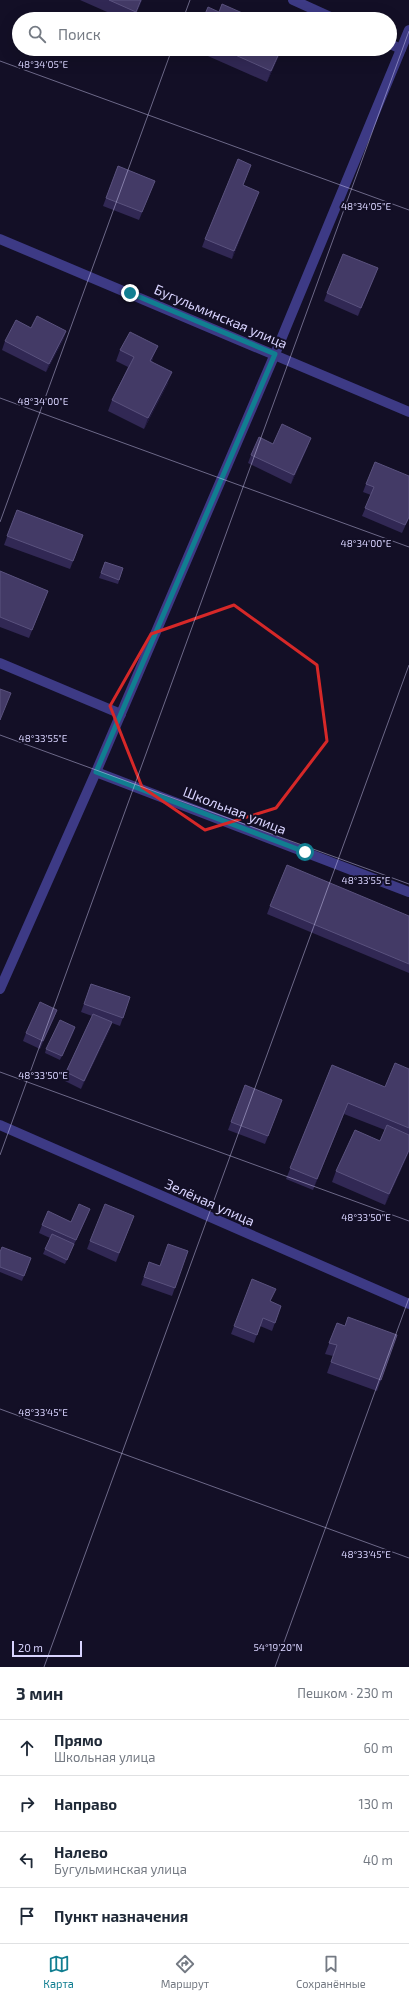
<!DOCTYPE html>
<html lang="ru">
<head>
<meta charset="utf-8">
<style>
  :root { --surface:#fff; --page:#f6f6f7; --text:#1f2937; --muted:#747a83; --line:#e0e1e3; --accent:#117e91 }
  body { margin:0; font-family:"Exo 2",sans-serif; background:var(--page); color:var(--text) }
  .scale { position:absolute; left:12px; bottom:10px; width:70px; box-sizing:border-box; padding-left:4px; border:2px solid #d9d4ff; border-top:0; font-size:11px; line-height:14px; white-space:nowrap; color:#d9d4ff; -webkit-text-stroke:3px #130f26; paint-order:stroke }
  .stop { position:absolute; width:12px; height:12px; margin:-9px; border:3px solid #117e91; border-radius:50%; background:#fff }
  .stop.end { background:#117e91; border-color:#fff; box-shadow:0 1px 4px #0008 }
  .list { margin:0; padding:0; list-style:none }
  h2 { display:flex; justify-content:space-between; align-items:center; height:52px; margin:0; padding:0 16px; font-size:17px }
  h2 small { font-size:13px; font-weight:400; color:var(--muted) }
  .list li { display:grid; grid-template-columns:26px 1fr auto; gap:12px; align-items:center; box-sizing:border-box; height:56px; padding:0 16px; border-top:1px solid var(--line) }
  .list b { display:block; font-size:15px; white-space:nowrap }
  .list p { margin:0; font-size:13px; white-space:nowrap; color:var(--muted) }
  .list em { font-size:13px; font-style:normal; color:var(--muted) }
  .icon { flex:none; width:22px; height:22px; fill:none; stroke:currentColor; stroke-width:2; stroke-linecap:round; stroke-linejoin:round }
  .map { position:relative; flex:none; width:409px; height:1667px; overflow:hidden }
  .search { position:absolute; background:var(--surface); box-shadow:0 4px 16px #0002; left:12px; right:12px; top:12px; height:44px; display:flex; align-items:center; gap:10px; box-sizing:border-box; padding:0 14px; border-radius:22px; color:var(--muted); font-size:15px }
  .sheet { height:276px; background:var(--surface) }
  nav { display:flex; justify-content:space-around; align-items:center; box-sizing:border-box; height:56px; border-top:1px solid var(--line); background:var(--surface); font-size:11px; color:var(--muted) }
  nav a { display:grid; justify-items:center; gap:2px }
  nav .on { color:var(--accent) }
  .map>svg:first-child { display:block }
  .lines { fill:none; stroke-linecap:round; stroke-linejoin:round }
  .street { stroke:#3d3a85; stroke-width:10 }
  .wall { fill:#312854 }
  .shaded-wall { fill:#1d163a }
  .building { fill:#433a66; stroke:#5a527e }
  .route { stroke:#117e91; stroke-width:5 }
  .marked { fill:none; stroke:#d62828; stroke-width:3; stroke-linejoin:round }
  .ticks { fill:none; stroke:#d9d4ff; stroke-width:1; stroke-opacity:0.45 }
  .labels { text-anchor:middle; dominant-baseline:central; stroke-width:4; stroke-linejoin:round; paint-order:stroke }
  .street-label { font-size:14px; fill:#d9d4ff; stroke:#130f26 }
  .ticks-label { font-size:10px; text-anchor:middle; fill:#d9d4ff; stroke:#130f26; stroke-width:4; stroke-linejoin:round; paint-order:stroke }
</style>
</head>
<body>
<div class="map">
<svg width="409" height="1667" viewBox="0 0 409 1667">
  <rect width="100%" height="100%" fill="#130f26"/>
  <g class="lines">
    <g class="street">
      <polyline points="293,0 335,19"/>
      <polyline points="390,44 401,49"/>
      <polyline points="0,239 409,412"/>
      <polyline points="0,663 121,714"/>
      <polyline points="96,772 409,892"/>
      <polyline points="0,989 96,772 275,354 409,30"/>
      <polyline points="0,1125 409,1304"/>
    </g>
  </g>
  <g class="wall">
    <polygon points="80,0 142,0 134,19 123,19"/>
    <polygon points="192,49 282,49 267,82"/>
    <polygon points="118,166 155,181 139,220 103,206"/>
    <polygon points="248,173 243,185 256,200 232,259 202,247 205,239"/>
    <polygon points="378,268 358,316 324,301 327,293"/>
    <polygon points="31,328 66,331 63,340 46,372 2,350 5,341"/>
    <polygon points="120,350 153,358 152,361 168,383 144,429 108,411 112,400 128,367 116,361"/>
    <polygon points="273,444 308,446 291,484 248,463 251,455"/>
    <polygon points="409,476 409,518 402,533 362,516 371,495 363,492 366,484"/>
    <polygon points="17,510 83,535 70,569 4,545"/>
    <polygon points="105,562 123,568 118,584 99,578"/>
    <polygon points="0,571 48,591 29,638 0,627"/>
    <polygon points="270,906 409,916 409,973 267,914"/>
    <polygon points="91,984 130,997 120,1026 112,1023 109,1031 81,1089 63,1080 66,1072 92,1016 81,1012"/>
    <polygon points="57,1010 54,1018 40,1049 23,1041 26,1033"/>
    <polygon points="75,1027 60,1060 45,1053 46,1049"/>
    <polygon points="332,1065 385,1087 409,1069 409,1152 385,1205 332,1182 336,1171 380,1141 385,1130 344,1114 313,1190 286,1179"/>
    <polygon points="245,1085 282,1100 265,1144 228,1130"/>
    <polygon points="134,1216 116,1262 87,1249 90,1241"/>
    <polygon points="87,1217 65,1264 43,1254 50,1238 39,1233 42,1225 71,1222"/>
    <polygon points="188,1251 172,1296 141,1285 149,1262 160,1266"/>
    <polygon points="0,1252 31,1258 22,1281 0,1272"/>
    <polygon points="271,1302 281,1306 272,1331 260,1326 254,1343 231,1334 234,1326"/>
    <polygon points="337,1323 345,1326 397,1335 377,1391 327,1373 333,1356 325,1354"/>
  </g>
  <g class="shaded-wall">
    <polygon points="141,0 142,0 134,19 136,12"/>
    <polygon points="281,49 282,49 267,82 271,71"/>
    <polygon points="259,192 256,200 232,259 234,251"/>
    <polygon points="378,268 375,277 358,316 361,308"/>
    <polygon points="66,331 63,340 46,372 49,364"/>
    <polygon points="158,346 153,358 146,372 150,361"/>
    <polygon points="172,372 168,383 144,429 148,418"/>
    <polygon points="311,438 308,446 291,484 294,475"/>
    <polygon points="57,1010 54,1018 40,1049 43,1041"/>
    <polygon points="112,1022 109,1031 81,1089 84,1081"/>
    <polygon points="75,1027 74,1032 60,1060 62,1056"/>
    <polygon points="348,1103 344,1114 313,1190 317,1179"/>
    <polygon points="409,1150 409,1152 385,1205 389,1194"/>
    <polygon points="90,1209 87,1217 65,1264 67,1260"/>
  </g>
  <g class="building">
    <polygon points="109,0 141,0 136,12"/>
    <polygon points="222,4 256,19 203,19 208,7 219,12"/>
    <polygon points="222,49 281,49 271,71"/>
    <polygon points="238,159 251,165 243,185 259,192 234,251 205,239"/>
    <polygon points="118,166 155,181 142,212 106,198"/>
    <polygon points="343,254 378,268 361,308 327,293"/>
    <polygon points="37,316 66,331 49,364 5,341 16,320 31,328"/>
    <polygon points="130,332 158,346 150,361 172,372 148,418 112,400 134,357 120,350"/>
    <polygon points="282,424 311,438 294,475 251,455 259,437 273,444"/>
    <polygon points="375,462 409,476 409,517 405,525 365,508 374,487 366,484"/>
    <polygon points="17,510 83,535 73,561 7,536"/>
    <polygon points="105,562 123,568 119,580 101,573"/>
    <polygon points="0,571 48,591 32,630 0,617"/>
    <polygon points="0,689 11,693 0,720"/>
    <polygon points="287,865 409,916 409,964 270,906"/>
    <polygon points="91,984 130,997 123,1018 84,1004"/>
    <polygon points="40,1002 57,1010 43,1041 26,1033"/>
    <polygon points="93,1014 112,1022 84,1081 66,1072"/>
    <polygon points="60,1020 75,1027 62,1056 46,1049"/>
    <polygon points="395,1063 409,1069 409,1128 348,1103 317,1179 290,1168 332,1065 385,1087"/>
    <polygon points="245,1085 282,1100 268,1136 231,1122"/>
    <polygon points="387,1125 409,1135 409,1150 389,1194 336,1171 355,1130 380,1141"/>
    <polygon points="79,1204 90,1209 76,1240 42,1225 48,1211 71,1222"/>
    <polygon points="105,1204 134,1216 119,1253 90,1241"/>
    <polygon points="52,1234 74,1244 67,1260 45,1249"/>
    <polygon points="168,1244 188,1251 175,1288 144,1277 149,1262 160,1266"/>
    <polygon points="2,1247 31,1258 24,1276 0,1267 0,1252"/>
    <polygon points="252,1279 276,1289 270,1301 281,1306 275,1323 263,1318 257,1335 234,1326"/>
    <polygon points="348,1317 397,1335 381,1380 331,1362 337,1345 329,1343 337,1323 345,1326"/>
  </g>
  <g class="lines">
    <polyline class="route" points="130,293 275,354 96,772 305,852"/>
  </g>
  <path class="marked" d="M 234,605 L 317,665 L 327,741 L 276,808 L 205,830 L 142,787 L 110,706 L 151,634 Z"/>
  <path class="ticks" d="M 183,19 L 190,0M 0,61 L 409,210M 0,398 L 409,547M 0,522 L 172,49M 0,735 L 409,884M 0,1072 L 409,1221M 0,1155 L 409,31M 0,1409 L 409,1558M 44,1667 L 409,665M 275,1667 L 409,1298"/>
  <g class="labels">
    <g class="street-label">
      <text transform="translate(221 316) rotate(23)">Бугульминская улица</text>
      <text transform="translate(235 810) rotate(21)">Школьная улица</text>
      <text transform="translate(210 1202) rotate(24)">Зелёная улица</text>
    </g>
  </g>
  <g class="ticks-label">
    <text x="43" y="68">48°34'05"E</text>
    <text x="366" y="210">48°34'05"E</text>
    <text x="43" y="405">48°34'00"E</text>
    <text x="366" y="547">48°34'00"E</text>
    <text x="43" y="742">48°33'55"E</text>
    <text x="366" y="884">48°33'55"E</text>
    <text x="43" y="1079">48°33'50"E</text>
    <text x="366" y="1221">48°33'50"E</text>
    <text x="43" y="1416">48°33'45"E</text>
    <text x="366" y="1558">48°33'45"E</text>
    <text x="278" y="1651">54°19'20"N</text>
  </g>
</svg>
<div class="scale">20 m</div>
<div class="stop" style="left:305px;top:852px"></div>
<div class="stop end" style="left:130px;top:293px"></div>
<div class="search"><svg class="icon" aria-label="search" viewBox="0 0 24 24"><circle cx="10" cy="10" r="6"/><path d="M15 15l6 6"/></svg>Поиск</div>
</div>
<section class="sheet">
<h2>3 мин<small>Пешком · 230 m</small></h2>
<ul class="list">
<li><svg class="icon" aria-label="ahead" viewBox="0 0 24 24"><path d="M12 20V5M6 11l6-6 6 6"/></svg><div><b>Прямо</b><p>Школьная улица</p></div><em>60 m</em></li>
<li><svg class="icon" aria-label="right" viewBox="0 0 24 24"><path d="M7 20v-9h11M14 6l5 5-5 5"/></svg><div><b>Направо</b></div><em>130 m</em></li>
<li><svg class="icon" aria-label="left" viewBox="0 0 24 24"><path d="M17 20v-9H6M10 6l-5 5 5 5"/></svg><div><b>Налево</b><p>Бугульминская улица</p></div><em>40 m</em></li>
<li><svg class="icon" aria-label="arrive" viewBox="0 0 24 24"><path d="M6 21V4h12l-3 4 3 4H6"/></svg><div><b>Пункт назначения</b></div></li>
</ul>
</section>
<nav>
<a class="on"><svg class="icon" aria-label="map" viewBox="0 0 24 24"><path d="M3 6l6-2 6 2 6-2v14l-6 2-6-2-6 2zM9 4v14M15 6v14"/></svg>Карта</a>
<a><svg class="icon" aria-label="directions" viewBox="0 0 24 24"><path d="M12 3l9 9-9 9-9-9zM9 14v-3h6M13 9l2 2-2 2"/></svg>Маршрут</a>
<a><svg class="icon" aria-label="saved" viewBox="0 0 24 24"><path d="M7 4h10v16l-5-4-5 4z"/></svg>Сохранённые</a>
</nav>
</body>
</html>
